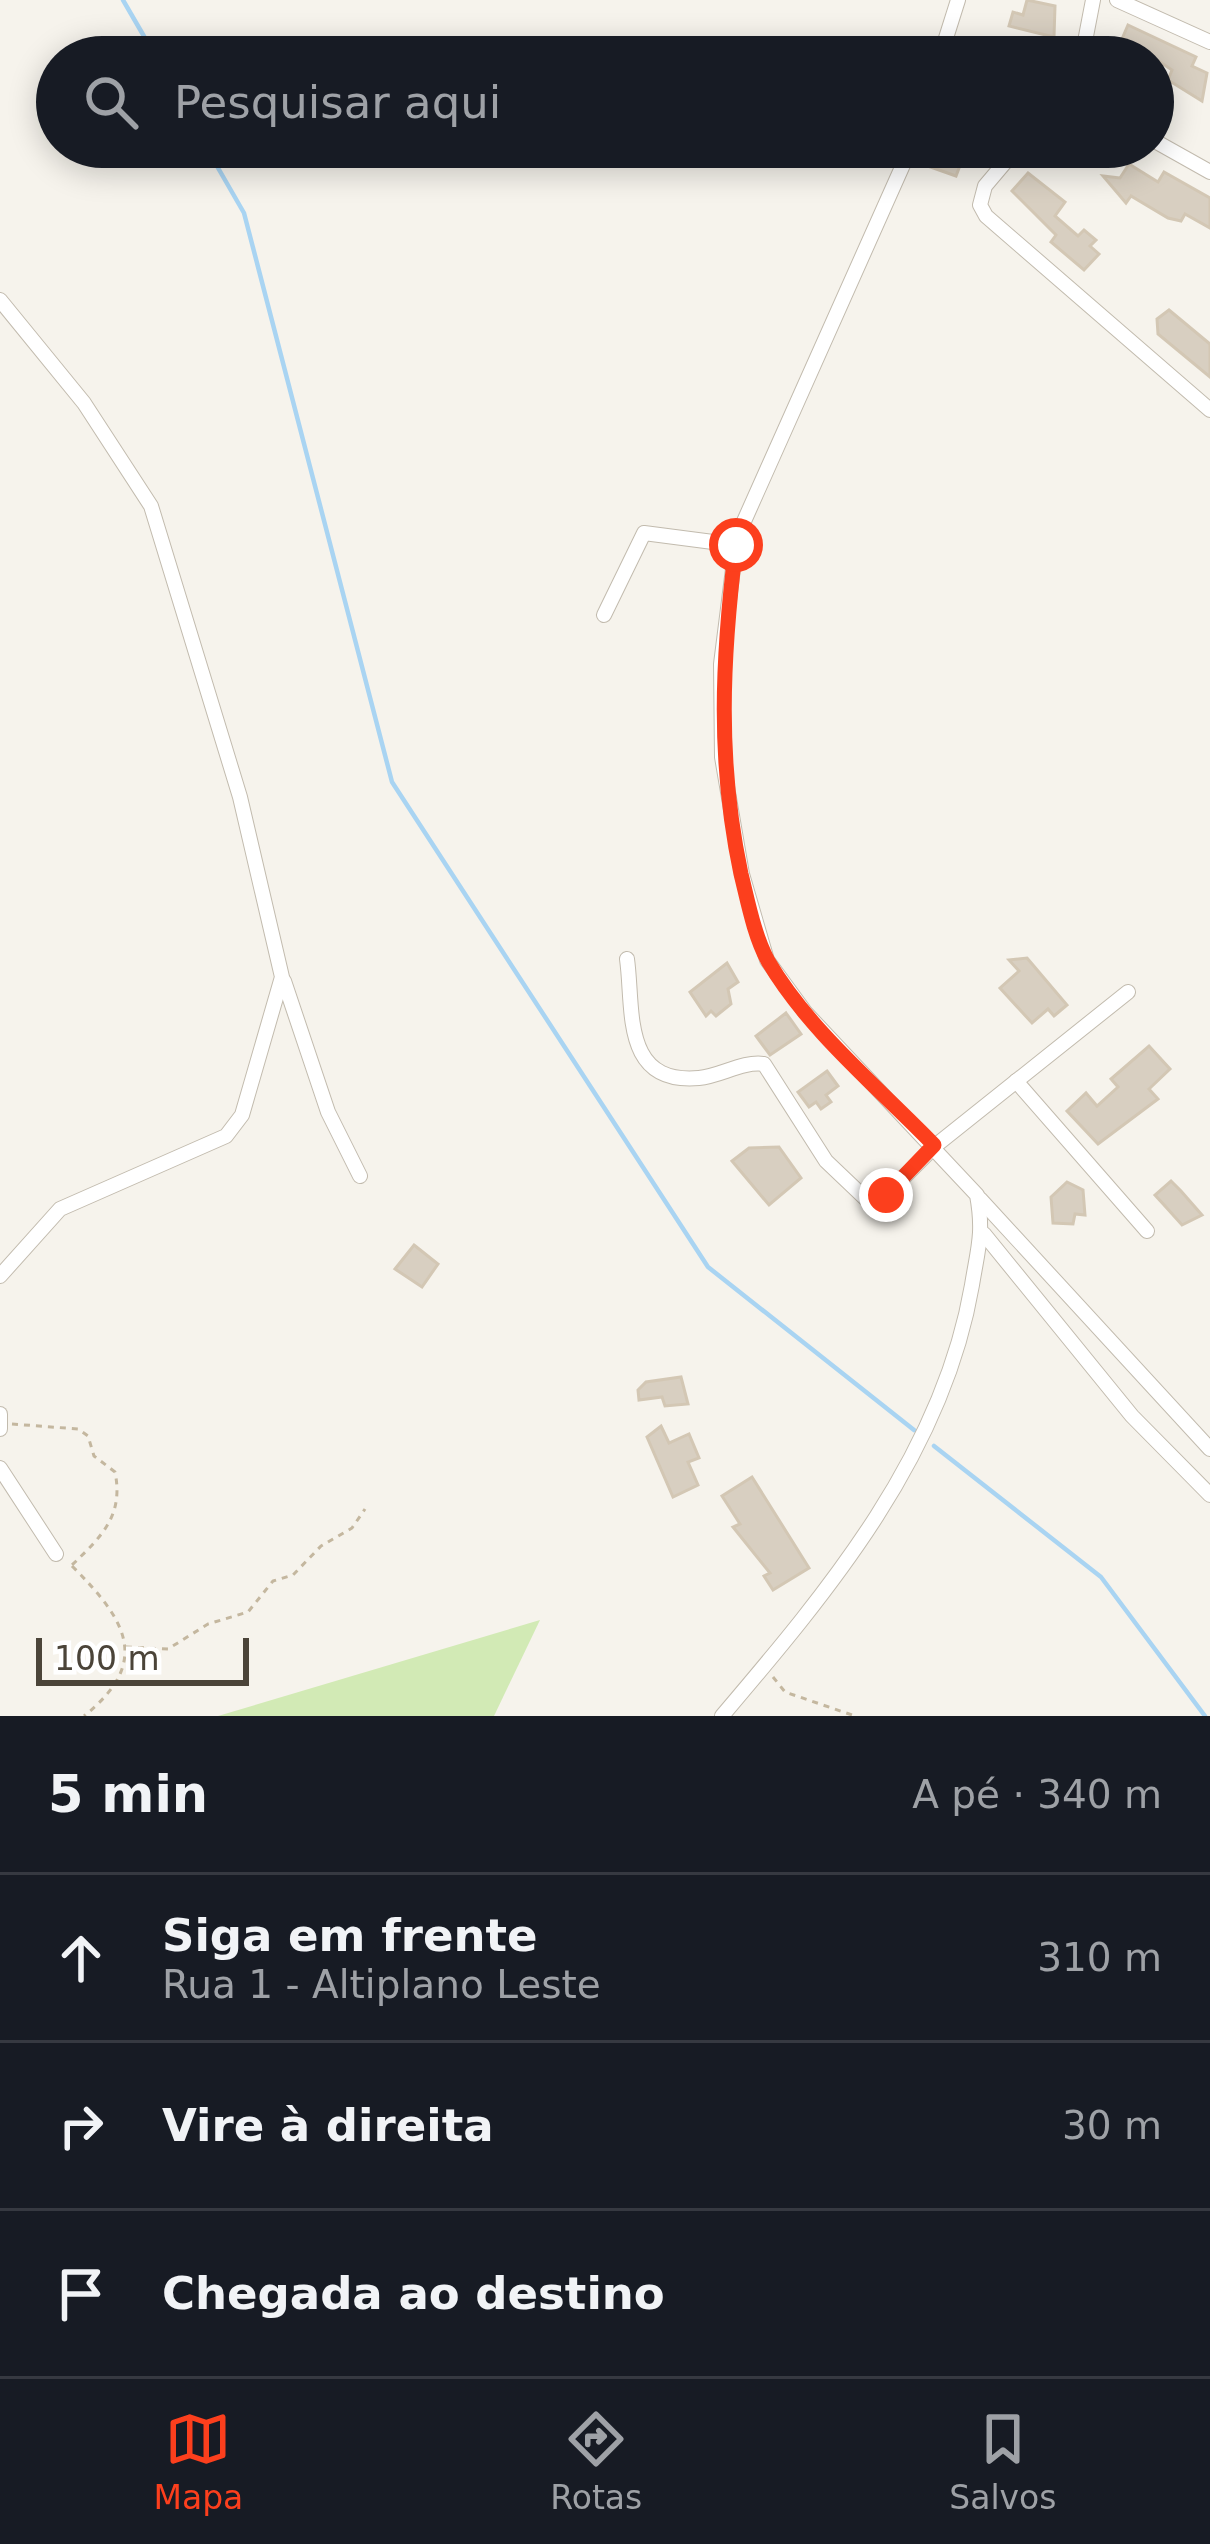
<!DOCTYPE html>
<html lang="pt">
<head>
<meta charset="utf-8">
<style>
  :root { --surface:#171b24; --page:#20242c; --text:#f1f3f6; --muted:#9ea1a6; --line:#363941; --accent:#fc3f1d }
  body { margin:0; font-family:"DejaVu Sans",sans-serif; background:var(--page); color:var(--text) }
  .scale { position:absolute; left:36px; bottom:30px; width:213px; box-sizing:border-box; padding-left:12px; border:6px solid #4b4439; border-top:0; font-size:33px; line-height:42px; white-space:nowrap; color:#4b4439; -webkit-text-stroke:9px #fff; paint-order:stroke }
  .stop { position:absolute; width:36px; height:36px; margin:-27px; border:9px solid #fc3f1d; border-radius:50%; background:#fff }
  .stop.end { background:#fc3f1d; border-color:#fff; box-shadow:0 3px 12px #0008 }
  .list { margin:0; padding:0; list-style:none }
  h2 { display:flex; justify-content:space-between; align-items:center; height:156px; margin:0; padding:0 48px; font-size:51px }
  h2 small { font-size:39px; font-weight:400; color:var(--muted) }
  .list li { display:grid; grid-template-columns:78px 1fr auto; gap:36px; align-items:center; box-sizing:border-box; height:168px; padding:0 48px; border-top:3px solid var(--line) }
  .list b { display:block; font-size:45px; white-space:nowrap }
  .list p { margin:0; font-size:39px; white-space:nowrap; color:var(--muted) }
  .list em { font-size:39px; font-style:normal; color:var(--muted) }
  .icon { flex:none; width:66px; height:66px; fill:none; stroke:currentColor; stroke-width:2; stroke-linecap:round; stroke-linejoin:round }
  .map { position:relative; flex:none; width:1210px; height:1716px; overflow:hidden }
  .search { position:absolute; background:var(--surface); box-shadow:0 6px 30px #0003; left:36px; right:36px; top:36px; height:132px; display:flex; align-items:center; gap:30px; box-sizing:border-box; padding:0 42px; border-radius:66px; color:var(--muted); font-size:45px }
  .sheet { height:660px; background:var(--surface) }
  nav { display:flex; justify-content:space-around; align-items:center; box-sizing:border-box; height:168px; border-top:3px solid var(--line); background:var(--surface); font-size:33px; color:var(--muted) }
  nav a { display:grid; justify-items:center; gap:6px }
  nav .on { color:var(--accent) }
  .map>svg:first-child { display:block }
  .green { fill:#d2eab5 }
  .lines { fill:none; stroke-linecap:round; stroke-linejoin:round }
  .stream { stroke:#a9d4f2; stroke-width:4.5 }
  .building { fill:#d8cfc1; stroke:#d3c7b4; stroke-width:3 }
  .minor-casing { stroke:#c2bbae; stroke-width:16 }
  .path { stroke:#c4b79f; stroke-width:3; stroke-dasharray:6 6; stroke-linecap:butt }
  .minor { stroke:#fff; stroke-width:14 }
  .route { stroke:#fc3f1d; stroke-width:15 }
</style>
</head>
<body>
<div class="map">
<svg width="1210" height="1716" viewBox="0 0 1210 1716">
  <rect width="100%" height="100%" fill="#f6f3ec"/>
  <polygon class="green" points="540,1620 494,1716 218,1716"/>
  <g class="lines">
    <g class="stream">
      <polyline points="123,0 156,57"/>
      <polyline points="206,147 244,213 392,782 708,1267 914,1430"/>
      <polyline points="934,1446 1101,1577 1205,1716"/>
    </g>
  </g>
  <g class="building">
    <polygon points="1027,0 1055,6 1054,37 1009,26 1013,12 1023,15"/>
    <polygon points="1128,25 1196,57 1192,66 1207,73 1202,101 1168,80 1172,70 1153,57 1119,46"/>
    <polygon points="932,147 967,147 956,176 925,165"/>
    <polygon points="1129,164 1158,182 1164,172 1210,198 1210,228 1185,214 1181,221 1168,218 1131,196 1126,203 1103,176 1120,178"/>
    <polygon points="1028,173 1065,202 1055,216 1078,236 1084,230 1096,240 1090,246 1099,254 1084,270 1051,242 1056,235 1012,191"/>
    <polygon points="1169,310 1210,344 1210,377 1158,334 1157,319"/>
    <polygon points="1027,958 1067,1005 1054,1016 1048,1009 1032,1023 1000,988 1019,971 1009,960"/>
    <polygon points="727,963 738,982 728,989 731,1004 716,1016 711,1011 706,1016 690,992"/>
    <polygon points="786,1013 801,1034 770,1055 756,1036"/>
    <polygon points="1149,1046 1170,1069 1149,1089 1158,1099 1098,1144 1067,1111 1086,1093 1097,1106 1118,1087 1111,1079"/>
    <polygon points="827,1071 838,1086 826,1095 831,1102 821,1109 816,1102 809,1107 798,1092"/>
    <polygon points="779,1147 801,1178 769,1205 732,1161 749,1148"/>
    <polygon points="1171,1181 1181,1191 1202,1215 1182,1225 1165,1206 1155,1195"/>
    <polygon points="1067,1182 1083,1190 1085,1215 1075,1214 1073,1224 1053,1223 1051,1197"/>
    <polygon points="414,1245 438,1264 422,1287 395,1269"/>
    <polygon points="681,1377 688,1404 665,1406 662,1397 639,1400 638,1390 646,1382"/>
    <polygon points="661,1426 669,1443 689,1434 699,1458 688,1462 698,1485 673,1497 647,1437"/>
    <polygon points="752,1477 809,1568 773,1590 764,1576 770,1573 733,1527 740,1524 722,1496"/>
  </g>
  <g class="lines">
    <g class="minor-casing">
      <g id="minor">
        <polyline points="1117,0 1210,42"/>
        <polyline points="940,57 958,0"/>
        <polyline points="1082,57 1093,0"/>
        <polyline points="1153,140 1210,172"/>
        <polyline points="1018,147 985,186 980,205 986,216 1210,410"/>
        <polyline points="0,300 84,403 151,506 240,797 282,977 242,1115 226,1136 60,1209 0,1276"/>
        <polyline points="604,615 644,533 736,545"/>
        <path d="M 627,959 C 634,1009 621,1085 699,1078 C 721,1076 742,1061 764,1064 L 826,1161 L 868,1201 L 886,1195 L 935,1146 L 1128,992"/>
        <polyline points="284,981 328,1112 360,1176"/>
        <polyline points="1016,1081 1147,1231"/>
        <polyline points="980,1199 1210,1449"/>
        <polyline points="984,1234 1132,1416 1210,1495"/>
        <polyline points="0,1414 0,1429"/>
        <polyline points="0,1468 56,1554"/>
        <path d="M 722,1716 C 830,1589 943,1454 972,1285 C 978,1248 984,1233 977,1195 L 805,1012 L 767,960 L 742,874 L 722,757 L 721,664 L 737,537 L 911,147"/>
      </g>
    </g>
    <g class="path">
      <path d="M 12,1424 L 78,1429 L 88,1436 L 94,1456 L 115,1472 C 124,1516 101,1537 72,1565"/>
      <path d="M 72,1566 C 125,1619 153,1661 84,1716"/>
      <polyline points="126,1647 168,1649 208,1624 248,1612 273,1581 293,1575 321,1546 352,1528 365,1509"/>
      <polyline points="773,1677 785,1692 855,1716"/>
    </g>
    <use href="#minor" class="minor"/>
  </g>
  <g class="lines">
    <path class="route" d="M 736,545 C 722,658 717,761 741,874 C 748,902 754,935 768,961 C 809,1031 879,1088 934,1145 L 886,1195"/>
  </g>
</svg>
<div class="scale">100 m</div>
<div class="stop" style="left:736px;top:545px"></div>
<div class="stop end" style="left:886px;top:1195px"></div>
<div class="search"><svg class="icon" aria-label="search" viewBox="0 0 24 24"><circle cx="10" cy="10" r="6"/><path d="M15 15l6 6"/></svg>Pesquisar aqui</div>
</div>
<section class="sheet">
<h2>5 min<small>A pé · 340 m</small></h2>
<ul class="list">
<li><svg class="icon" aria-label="ahead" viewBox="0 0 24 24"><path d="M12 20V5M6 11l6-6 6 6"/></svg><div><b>Siga em frente</b><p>Rua 1 - Altiplano Leste</p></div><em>310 m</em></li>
<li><svg class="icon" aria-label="right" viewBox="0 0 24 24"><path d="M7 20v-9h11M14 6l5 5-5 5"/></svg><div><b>Vire à direita</b></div><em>30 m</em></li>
<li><svg class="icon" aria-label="arrive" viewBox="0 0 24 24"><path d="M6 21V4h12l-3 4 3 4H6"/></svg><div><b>Chegada ao destino</b></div></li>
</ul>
</section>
<nav>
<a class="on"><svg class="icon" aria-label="map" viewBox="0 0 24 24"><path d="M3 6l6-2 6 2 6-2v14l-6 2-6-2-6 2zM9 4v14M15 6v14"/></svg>Mapa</a>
<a><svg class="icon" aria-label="directions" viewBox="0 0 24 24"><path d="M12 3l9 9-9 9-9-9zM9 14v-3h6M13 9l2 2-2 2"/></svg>Rotas</a>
<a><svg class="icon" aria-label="saved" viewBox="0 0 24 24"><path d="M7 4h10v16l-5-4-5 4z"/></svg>Salvos</a>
</nav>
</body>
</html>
